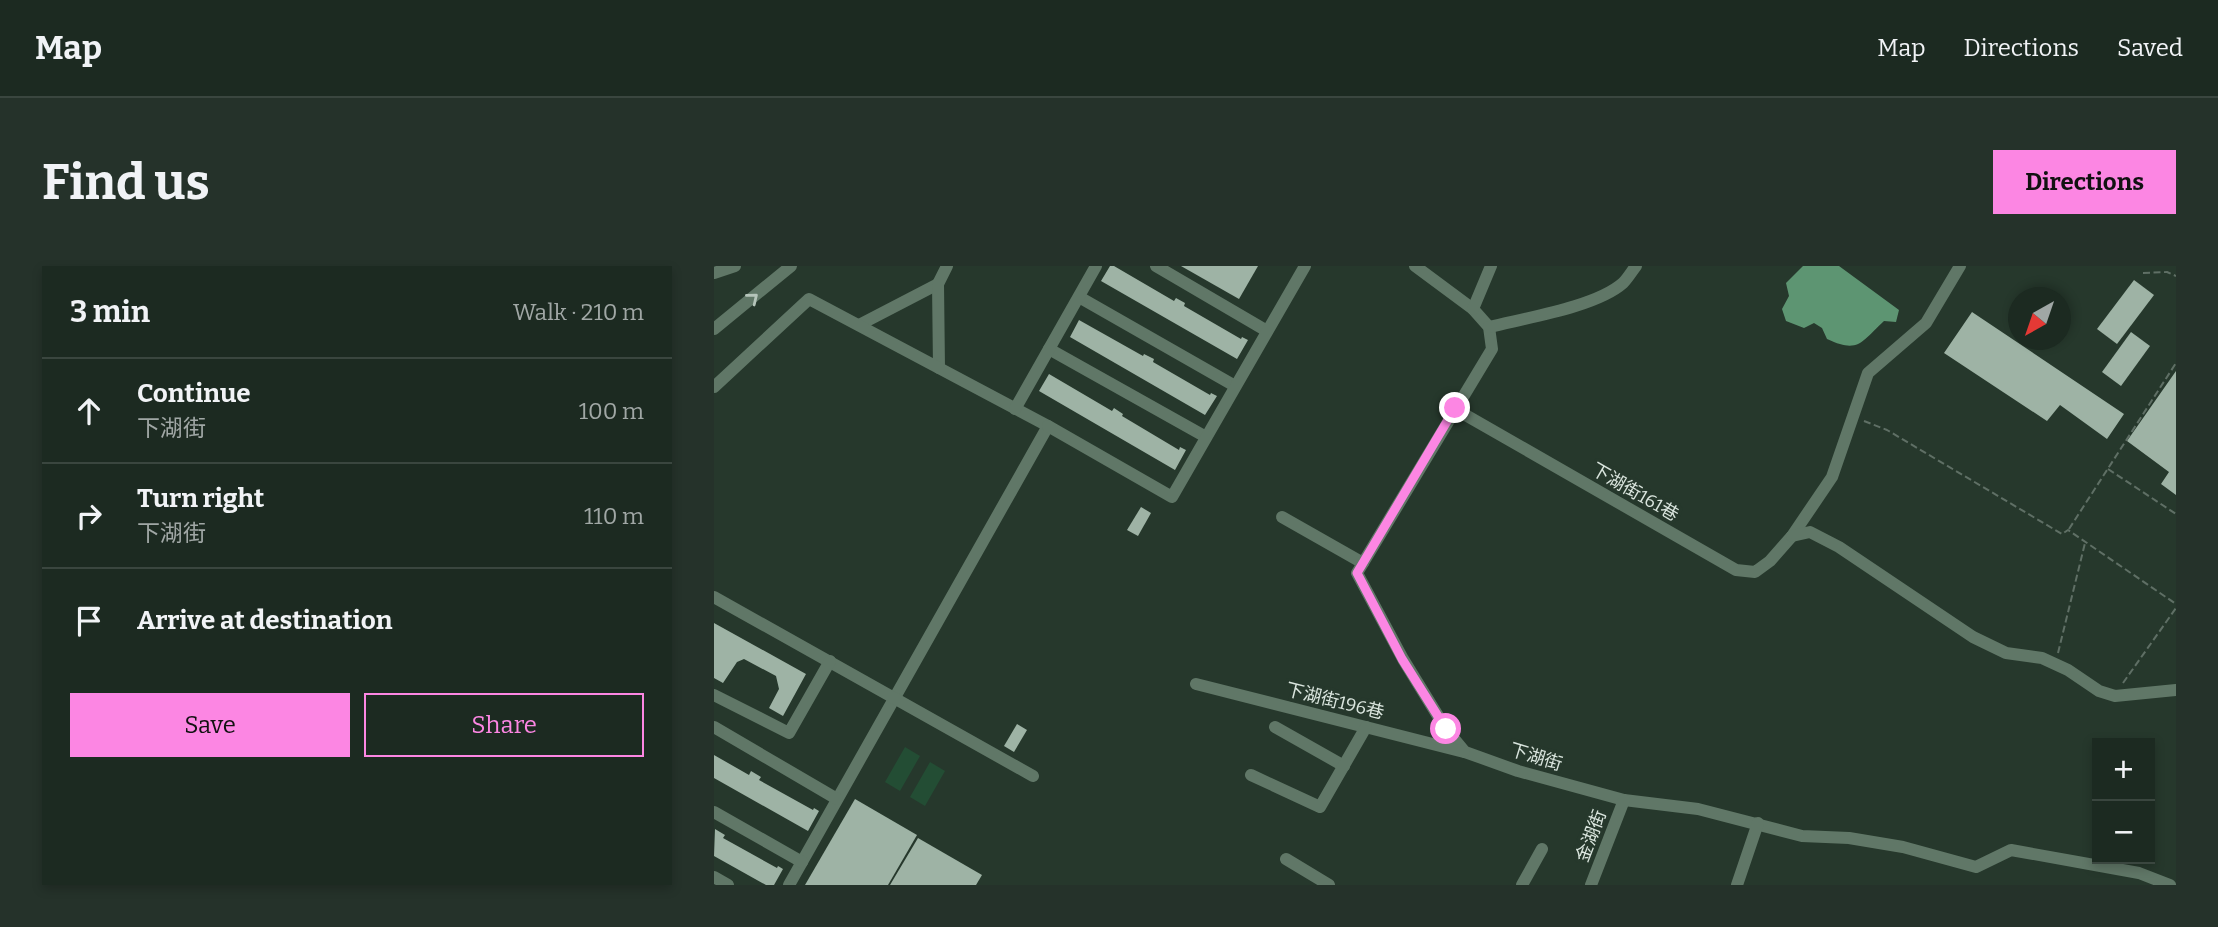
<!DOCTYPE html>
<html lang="en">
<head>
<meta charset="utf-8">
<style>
  :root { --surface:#1c2a21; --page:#25322a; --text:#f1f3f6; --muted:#a0a7a5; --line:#3a463f; --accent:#fc86e3 }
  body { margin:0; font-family:Bitter,"Noto Sans TC",serif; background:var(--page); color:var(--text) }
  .controls { position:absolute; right:21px; bottom:21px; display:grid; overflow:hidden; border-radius:0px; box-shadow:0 4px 10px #0003 }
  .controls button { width:63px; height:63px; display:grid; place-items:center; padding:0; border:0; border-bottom:2px solid var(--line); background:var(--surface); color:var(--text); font:35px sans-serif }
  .compass { position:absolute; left:1294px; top:21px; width:63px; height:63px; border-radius:50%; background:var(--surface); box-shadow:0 4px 10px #0003; rotate:220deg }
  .stop { position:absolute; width:21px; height:21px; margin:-16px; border:5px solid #fc86e3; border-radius:50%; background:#fff }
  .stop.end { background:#fc86e3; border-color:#fff; box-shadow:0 2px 7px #0008 }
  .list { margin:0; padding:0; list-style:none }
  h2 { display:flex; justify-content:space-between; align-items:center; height:91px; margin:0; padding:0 28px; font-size:30px }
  h2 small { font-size:23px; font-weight:400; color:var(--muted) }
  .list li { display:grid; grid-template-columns:46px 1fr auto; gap:21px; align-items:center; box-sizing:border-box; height:105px; padding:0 28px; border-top:2px solid var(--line) }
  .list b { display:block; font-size:26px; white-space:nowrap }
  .list p { margin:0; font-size:23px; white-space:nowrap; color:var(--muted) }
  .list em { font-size:23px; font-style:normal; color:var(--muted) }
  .actions { display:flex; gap:14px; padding:21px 28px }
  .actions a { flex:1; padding:16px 0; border:2px solid var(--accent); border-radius:0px; text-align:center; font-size:24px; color:var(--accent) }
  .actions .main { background:var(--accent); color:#111 }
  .icon { flex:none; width:38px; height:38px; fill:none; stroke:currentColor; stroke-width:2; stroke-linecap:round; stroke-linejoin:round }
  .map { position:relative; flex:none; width:1462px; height:619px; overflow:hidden; border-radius:0px }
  header { display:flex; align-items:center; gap:42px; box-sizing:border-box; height:98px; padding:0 35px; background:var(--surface); border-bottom:2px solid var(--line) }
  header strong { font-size:33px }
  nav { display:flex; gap:38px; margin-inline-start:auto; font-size:24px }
  .intro { display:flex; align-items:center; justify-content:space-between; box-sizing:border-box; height:168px; padding:0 42px }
  h1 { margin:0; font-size:49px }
  .button { padding:18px 32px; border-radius:0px; background:var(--accent); color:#111; font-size:24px; font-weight:700 }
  main { display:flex; gap:42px; padding:0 42px }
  aside { flex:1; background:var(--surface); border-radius:0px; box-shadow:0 4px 10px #0003 }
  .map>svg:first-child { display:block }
  .green { fill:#234d34 }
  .water { fill:#5d9572 }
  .building { fill:#9eb3a5 }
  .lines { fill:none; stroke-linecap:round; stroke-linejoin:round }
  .path { stroke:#5f6f65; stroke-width:2; stroke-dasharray:7 3.5; stroke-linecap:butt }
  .minor { stroke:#607767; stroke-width:12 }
  .oneway { stroke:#b5c4ba }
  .route { stroke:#fc86e3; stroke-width:9 }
  .labels { text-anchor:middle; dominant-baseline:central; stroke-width:7; stroke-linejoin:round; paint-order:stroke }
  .street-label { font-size:18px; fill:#dae5de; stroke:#26382c }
</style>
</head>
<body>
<header>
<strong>Map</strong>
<nav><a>Map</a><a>Directions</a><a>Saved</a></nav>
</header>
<div class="intro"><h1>Find us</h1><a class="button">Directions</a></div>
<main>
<aside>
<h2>3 min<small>Walk · 210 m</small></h2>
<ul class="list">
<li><svg class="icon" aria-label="ahead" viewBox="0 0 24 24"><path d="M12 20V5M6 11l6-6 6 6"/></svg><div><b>Continue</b><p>下湖街</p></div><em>100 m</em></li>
<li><svg class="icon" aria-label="right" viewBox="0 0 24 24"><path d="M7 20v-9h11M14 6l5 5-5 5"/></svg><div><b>Turn right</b><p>下湖街</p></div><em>110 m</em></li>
<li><svg class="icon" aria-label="arrive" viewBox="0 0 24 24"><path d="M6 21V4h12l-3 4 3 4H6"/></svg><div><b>Arrive at destination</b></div></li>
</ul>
<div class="actions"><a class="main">Save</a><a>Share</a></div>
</aside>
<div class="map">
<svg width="1462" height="619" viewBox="0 0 1462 619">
  <rect width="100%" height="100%" fill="#26382c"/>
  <g class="green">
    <polygon points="191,481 206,490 186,525 171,516"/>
    <polygon points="216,496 231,505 211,540 196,531"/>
  </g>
  <path class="water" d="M 1089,0 L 1125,0 L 1185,44 L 1182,56 L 1170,55 C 1147,76 1145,88 1113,73 L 1108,62 L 1100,57 L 1090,62 L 1072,55 L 1068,43 L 1075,30 L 1072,17 Z"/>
  <g class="building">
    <polygon points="396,0 400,0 460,35 462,32 471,37 470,40 527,73 528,71 534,74 523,93 387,15"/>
    <polygon points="467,0 544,0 525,33"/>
    <polygon points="1420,14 1440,29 1403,78 1383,63"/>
    <polygon points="1258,46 1410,148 1393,173 1346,139 1333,155 1230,87"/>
    <polygon points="365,54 429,90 430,88 440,93 439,96 496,129 497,127 503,130 491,149 356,71"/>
    <polygon points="1417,66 1436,80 1407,120 1388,106"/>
    <polygon points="1462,105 1462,229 1447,218 1455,206 1413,175"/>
    <polygon points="335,108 398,145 400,142 409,148 408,150 465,184 466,181 472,184 461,204 325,125"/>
    <polygon points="427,241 437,247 424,270 413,264"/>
    <polygon points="0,357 92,408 69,450 55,442 65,423 62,410 30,393 23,396 9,417 0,412"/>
    <polygon points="303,458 313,464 300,486 290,480"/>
    <polygon points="0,489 35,509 37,505 47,511 45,514 99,544 100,542 105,545 94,565 0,512"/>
    <polygon points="141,533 203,569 174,619 91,619"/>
    <polygon points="1,563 11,569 9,572 63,602 64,600 69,603 60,619 52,619 0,590"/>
    <polygon points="204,572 268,609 262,619 176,619"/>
  </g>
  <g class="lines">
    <g class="path">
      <polyline points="1429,7 1453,6 1462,10"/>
      <polyline points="1150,155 1173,164 1348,268 1354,264 1462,338"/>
      <polyline points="1394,203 1462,248"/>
      <polyline points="1355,263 1462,97"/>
      <polyline points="1344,387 1371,277"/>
      <polyline points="1409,417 1462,342"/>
    </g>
    <g class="minor">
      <polyline points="442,0 553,65"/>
      <polyline points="701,0 759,43 775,61 778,83 643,307 689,393 732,463 751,486 804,505 910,534 984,543 1088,570 1135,572 1189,581 1262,601 1297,584 1425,607 1456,619"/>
      <polyline points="0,7 21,0"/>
      <polyline points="365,31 521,120"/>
      <polyline points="759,43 777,0"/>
      <polyline points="145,59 224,18"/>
      <path d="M 775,61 C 811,52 882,41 909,17 C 914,12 918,5 922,0"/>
      <polyline points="0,63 77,0"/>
      <polyline points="335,83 492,171"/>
      <polyline points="225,102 224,18 233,0"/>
      <polyline points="0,121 95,33 334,160 75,619"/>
      <polyline points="301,143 382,0"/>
      <polyline points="741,143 1022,304 1041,306 1056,295 1078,270 1118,211 1154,107 1212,57 1246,0"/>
      <polyline points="334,160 458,231 591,0"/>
      <polyline points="568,251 649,297"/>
      <polyline points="1078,270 1096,266 1125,281 1259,371 1292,387 1328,392 1354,404 1385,425 1401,430 1462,424"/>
      <polyline points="0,331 319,510"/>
      <polyline points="482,418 750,486"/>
      <polyline points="0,429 75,467 116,395"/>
      <polyline points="0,461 123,533"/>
      <polyline points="561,461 630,500"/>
      <polyline points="537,509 606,541 652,461"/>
      <polyline points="0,546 88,596"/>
      <polyline points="572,593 615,619"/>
      <polyline points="0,611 14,619"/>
      <polyline points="808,619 828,583"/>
      <polyline points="877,619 910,534"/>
      <polyline points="1023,619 1044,557"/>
    </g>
  </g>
  <defs><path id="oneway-chevron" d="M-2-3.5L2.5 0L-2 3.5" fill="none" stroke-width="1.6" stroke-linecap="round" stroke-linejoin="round" transform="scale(1.75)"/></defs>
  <use class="oneway" href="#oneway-chevron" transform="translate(39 32) rotate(-39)"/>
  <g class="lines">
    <polyline class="route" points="732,463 688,393 643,307 741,142"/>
  </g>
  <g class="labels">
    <g class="street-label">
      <text transform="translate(921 226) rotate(30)">下湖街161巷</text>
      <text transform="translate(621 435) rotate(14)">下湖街196巷</text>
      <text transform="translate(822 491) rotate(17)">下湖街</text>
      <text transform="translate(877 570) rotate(-69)">金湖街</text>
    </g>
  </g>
</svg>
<div class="controls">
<button>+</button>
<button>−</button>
</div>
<svg class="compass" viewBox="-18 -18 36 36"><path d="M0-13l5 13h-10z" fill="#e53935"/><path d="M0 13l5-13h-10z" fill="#a0a7a5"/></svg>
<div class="stop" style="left:732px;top:463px"></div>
<div class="stop end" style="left:741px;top:142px"></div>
</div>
</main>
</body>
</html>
